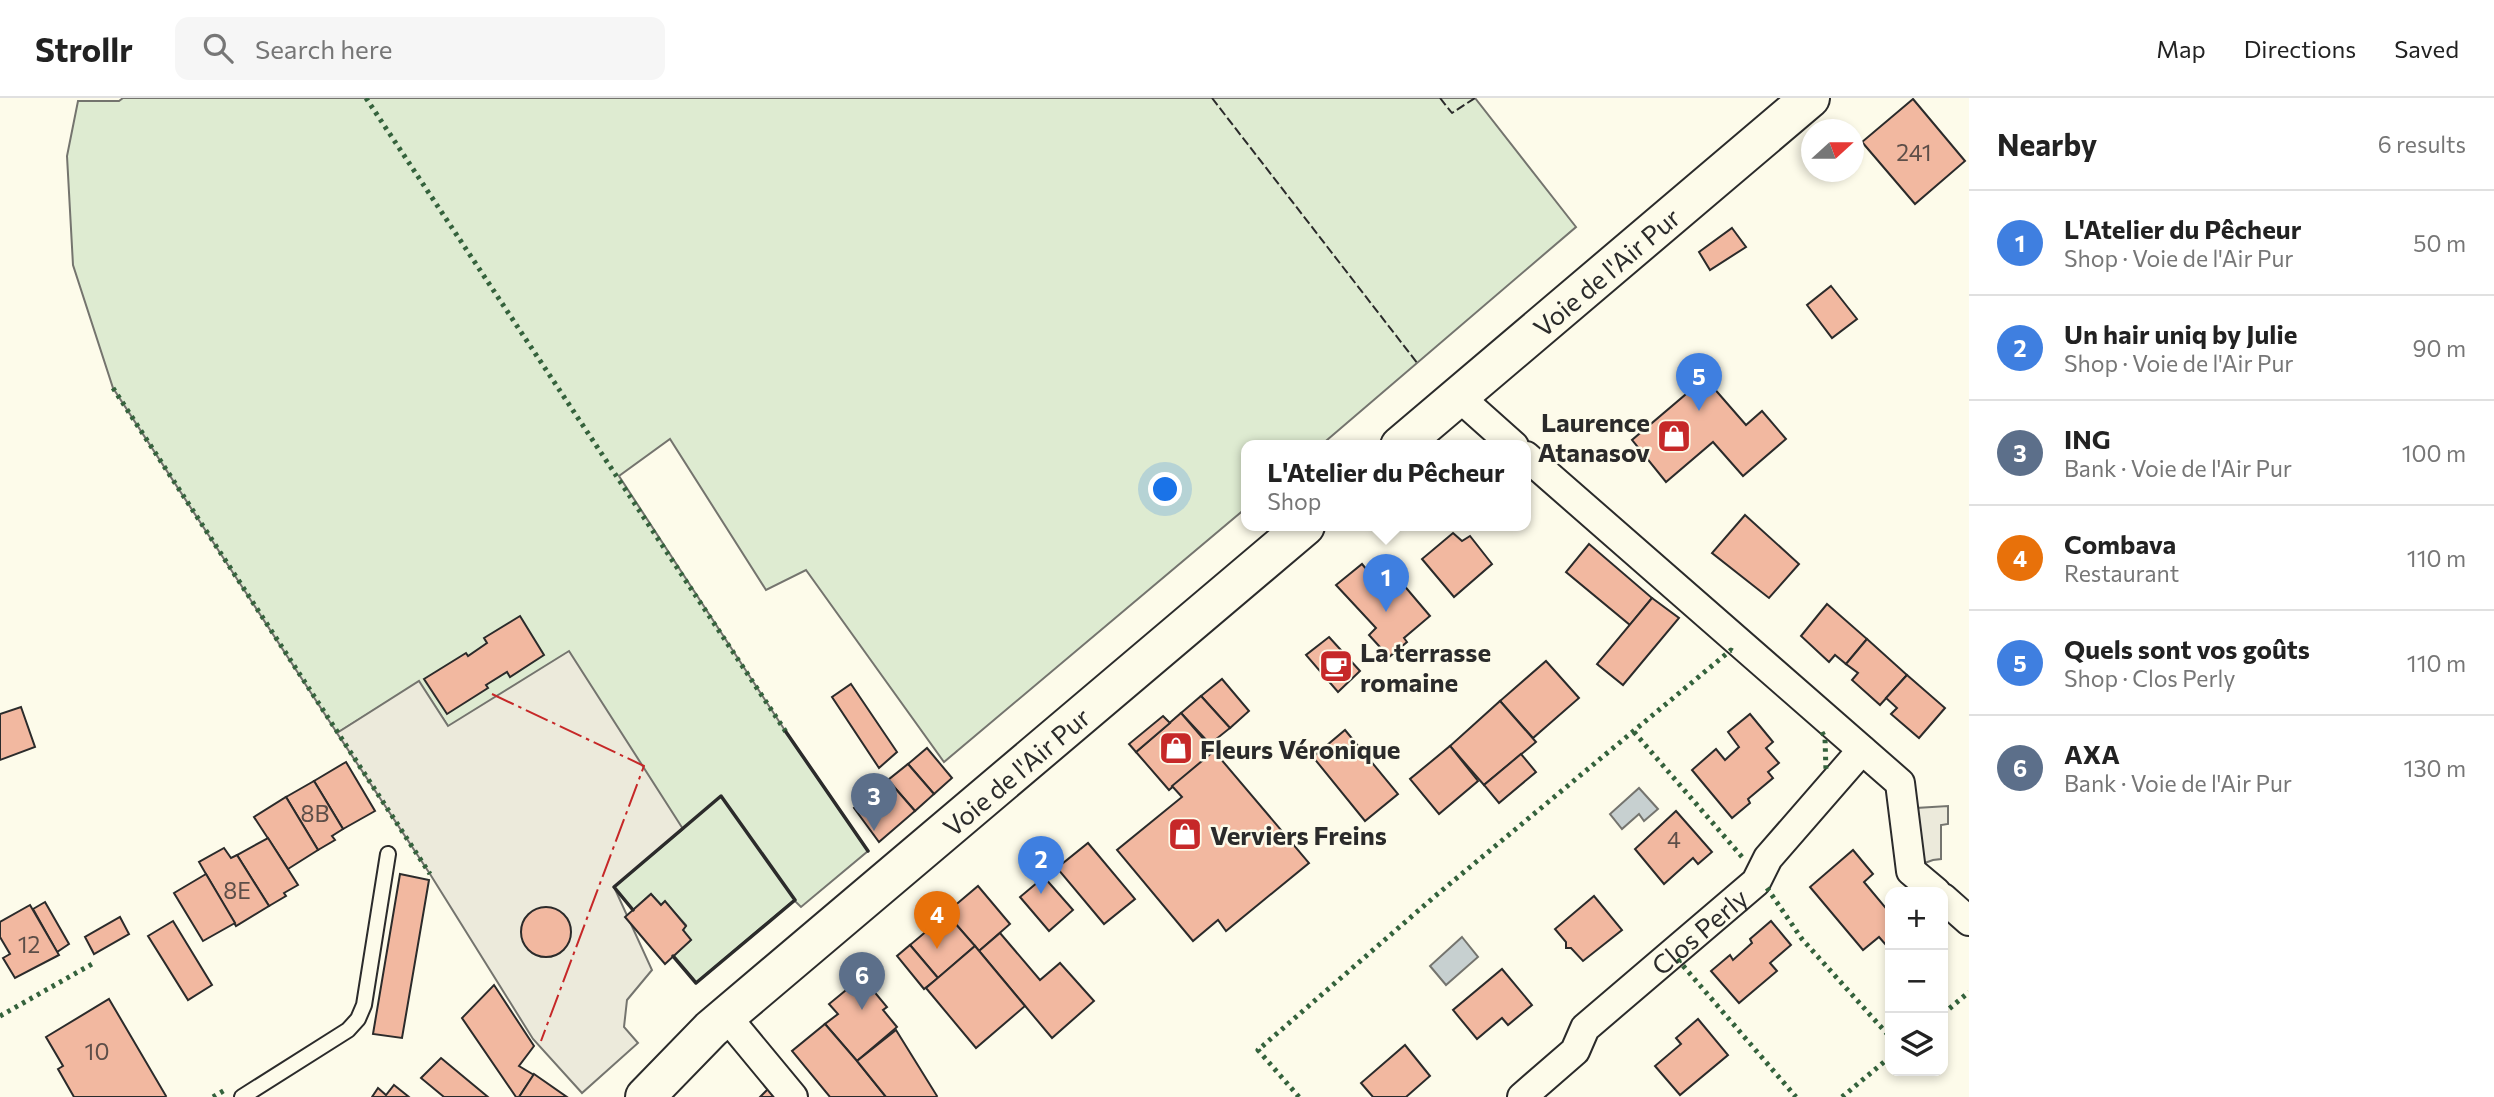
<!DOCTYPE html>
<html lang="en">
<head>
<meta charset="utf-8">
<style>
  :root { --surface:#fff; --page:#f6f6f6; --text:#222; --muted:#767676; --line:#e0e0e0; --accent:#d93025 }
  body { margin:0; font-family:Commissioner,sans-serif; background:var(--page); color:var(--text) }
  .controls { position:absolute; right:21px; bottom:21px; display:grid; overflow:hidden; border-radius:14px; box-shadow:0 4px 10px #0003 }
  .controls button { width:63px; height:63px; display:grid; place-items:center; padding:0; border:0; border-bottom:2px solid var(--line); background:var(--surface); color:var(--text); font:35px sans-serif }
  .compass { position:absolute; left:1801px; top:21px; width:63px; height:63px; border-radius:50%; background:var(--surface); box-shadow:0 4px 10px #0003; rotate:69deg }
  .you { position:absolute; left:1166px; top:392px; width:24px; height:24px; margin:-18px; border:5px solid #fff; border-radius:50%; background:#1a73e8; box-shadow:0 0 0 10px #1a73e833 }
  .badge { display:grid; place-items:center; width:46px; height:46px; border-radius:50%; background:var(--accent); color:#fff; font-size:23px; font-weight:700 }
  .pin { position:absolute; translate:-50% -58px; filter:drop-shadow(0 2px 4px #0008) }
  .pin::after { content:''; position:absolute; top:37px; width:24px; height:21px; background:inherit; clip-path:polygon(0 0,100% 0,50% 100%) }
  .popup { position:absolute; left:1241px; top:342px; width:290px; height:91px; box-sizing:border-box; display:grid; place-content:center; border-radius:14px; background:var(--surface); filter:drop-shadow(0 2px 5px #0005); font-size:23px; white-space:nowrap; color:var(--muted) }
  .popup b { font-size:26px; color:var(--text) }
  .popup::after { content:''; position:absolute; left:50%; top:100%; margin-left:-14px; border:14px solid transparent; border-top-color:var(--surface) }
  .list { margin:0; padding:0; list-style:none }
  h2 { display:flex; justify-content:space-between; align-items:center; height:91px; margin:0; padding:0 28px; font-size:30px }
  h2 small { font-size:23px; font-weight:400; color:var(--muted) }
  .list li { display:grid; grid-template-columns:46px 1fr auto; gap:21px; align-items:center; box-sizing:border-box; height:105px; padding:0 28px; border-top:2px solid var(--line) }
  .list b { display:block; font-size:26px; white-space:nowrap }
  .list p { margin:0; font-size:23px; white-space:nowrap; color:var(--muted) }
  .list em { font-size:23px; font-style:normal; color:var(--muted) }
  .icon { flex:none; width:38px; height:38px; fill:none; stroke:currentColor; stroke-width:2; stroke-linecap:round; stroke-linejoin:round }
  .map { position:relative; flex:none; width:1969px; height:999px; overflow:hidden }
  header { display:flex; align-items:center; gap:42px; box-sizing:border-box; height:98px; padding:0 35px; background:var(--surface); border-bottom:2px solid var(--line) }
  header strong { font-size:33px }
  nav { display:flex; gap:38px; margin-inline-start:auto; font-size:24px }
  .search { width:490px; height:63px; background:var(--page); display:flex; align-items:center; gap:18px; box-sizing:border-box; padding:0 24px; border-radius:14px; color:var(--muted); font-size:26px }
  main { display:flex }
  aside { flex:1; background:var(--surface) }
  .map>svg:first-child { display:block }
  .green { fill:#deebd1; stroke:#74746e; stroke-width:2 }
  .parking { fill:#eceadb; stroke:#74746e; stroke-width:2 }
  .water { fill:#c7d0d0; stroke:#74746e; stroke-width:2 }
  .building { fill:#f2b8a0; stroke:#2b2b2b; stroke-width:2 }
  .lines { fill:none; stroke-linecap:round; stroke-linejoin:round }
  .lane-casing { stroke:#2b2b2b; stroke-width:18 }
  .street-casing { stroke:#2b2b2b; stroke-width:32 }
  .primary-casing { stroke:#2b2b2b; stroke-width:42 }
  .lane { stroke:#fdfbea; stroke-width:14 }
  .street { stroke:#fdfbea; stroke-width:28 }
  .primary { stroke:#fdfbea; stroke-width:38 }
  .hedge { stroke:#34623c; stroke-width:5; stroke-dasharray:3.5 5; stroke-linecap:butt }
  .fence { stroke:#2b2b2b; stroke-width:2; stroke-dasharray:9 3.5; stroke-linecap:butt }
  .wall { stroke:#2b2b2b; stroke-width:3.5 }
  .power { stroke:#c62828; stroke-width:2; stroke-dasharray:24 5 3.5 5; stroke-linecap:butt }
  .labels { text-anchor:middle; dominant-baseline:central; stroke-width:5; stroke-linejoin:round; paint-order:stroke }
  .number-label { font-size:23px; fill:#5d4e48 }
  .street-label { font-size:26px; fill:#2b2b2b; stroke:#fdfbea }
  .poi-label { font-size:26px; font-weight:bold; fill:#2b2b2b; stroke:#fdfbea; text-anchor:start }
</style>
</head>
<body>
<header>
<strong>Strollr</strong>
<div class="search"><svg class="icon" aria-label="search" viewBox="0 0 24 24"><circle cx="10" cy="10" r="6"/><path d="M15 15l6 6"/></svg>Search here</div>
<nav><a>Map</a><a>Directions</a><a>Saved</a></nav>
</header>
<main>
<div class="map">
<svg width="1969" height="999" viewBox="0 0 1969 999">
  <rect width="100%" height="100%" fill="#fdfbea"/>
  <polygon class="green" points="123,0 1475,0 1576,129 1320,348 1246,348 1246,410 944,664 806,472 766,492 670,341 619,378 786,634 868,753 801,809 794,802 696,885 673,858 691,842 683,832 686,827 665,804 661,807 651,796 633,812 614,789 682,731 448,628 419,584 337,635 113,290 73,167 67,58 78,3 119,3"/>
  <g class="parking">
    <polygon points="569,553 683,731 614,789 652,872 627,902 624,929 638,945 582,995 533,941 430,776 337,635 419,583 448,628"/>
    <polygon points="1948,708 1948,726 1941,727 1941,761 1933,762 1919,767 1916,710"/>
  </g>
  <g class="water">
    <polygon points="1639,690 1658,711 1644,723 1639,716 1622,731 1610,716"/>
    <polygon points="1462,839 1478,859 1446,887 1430,868"/>
  </g>
  <g class="building">
    <polygon points="1913,1 1965,63 1915,106 1862,44"/>
    <polygon points="1732,130 1746,149 1710,172 1699,154"/>
    <polygon points="1831,188 1857,221 1832,240 1807,207"/>
    <polygon points="1705,280 1746,327 1762,313 1786,341 1743,378 1713,344 1666,384 1632,342"/>
    <polygon points="1745,417 1799,466 1769,500 1712,455"/>
    <polygon points="1453,435 1462,443 1470,438 1492,466 1454,499 1422,461"/>
    <polygon points="1589,446 1652,500 1630,527 1566,474"/>
    <polygon points="1362,466 1382,490 1396,478 1430,518 1404,540 1407,544 1389,559 1369,537 1376,530 1336,487"/>
    <polygon points="1652,500 1679,520 1623,587 1597,566"/>
    <polygon points="1827,506 1867,541 1846,566 1835,557 1829,564 1801,538"/>
    <polygon points="520,518 544,557 510,579 507,574 486,587 488,590 447,616 424,581 466,555 468,558 487,545 484,540"/>
    <polygon points="1329,539 1360,573 1338,594 1306,557"/>
    <polygon points="1867,541 1907,577 1880,607 1852,582 1858,575 1846,566"/>
    <polygon points="1546,563 1579,600 1533,640 1500,603"/>
    <polygon points="1907,577 1945,610 1919,640 1891,616 1897,610 1886,600"/>
    <polygon points="1222,581 1249,613 1230,630 1201,598"/>
    <polygon points="851,586 897,654 879,670 832,599"/>
    <polygon points="1201,598 1230,630 1210,646 1181,615"/>
    <polygon points="1500,603 1536,644 1484,687 1450,648"/>
    <polygon points="21,609 35,649 0,662 0,616"/>
    <polygon points="1181,615 1214,653 1169,692 1136,654"/>
    <polygon points="1750,616 1773,644 1766,650 1779,665 1768,674 1773,680 1748,701 1750,705 1732,720 1692,672 1716,651 1725,662 1739,649 1728,634"/>
    <polygon points="1163,618 1170,625 1136,654 1129,646"/>
    <polygon points="1345,632 1398,696 1365,723 1313,659"/>
    <polygon points="1450,648 1478,683 1439,716 1410,681"/>
    <polygon points="927,650 952,680 934,696 908,666"/>
    <polygon points="1214,653 1309,765 1226,833 1218,822 1193,843 1117,752 1182,699 1172,688"/>
    <polygon points="1521,656 1536,674 1499,705 1484,687"/>
    <polygon points="346,664 375,713 343,731 314,683"/>
    <polygon points="908,666 934,696 915,713 888,682"/>
    <polygon points="888,682 915,713 879,744 854,710"/>
    <polygon points="314,683 343,731 332,738 335,742 318,752 286,699"/>
    <polygon points="286,699 318,752 288,771 254,719"/>
    <polygon points="1676,713 1712,754 1698,766 1693,760 1664,786 1635,751"/>
    <polygon points="268,740 298,787 284,795 286,798 269,808 237,757"/>
    <polygon points="1088,745 1135,801 1104,826 1057,770"/>
    <polygon points="224,750 231,760 237,757 269,808 236,828 199,764"/>
    <polygon points="1853,752 1873,776 1864,784 1890,815 1890,843 1886,847 1879,839 1863,852 1810,789"/>
    <polygon points="206,776 235,825 203,843 174,795"/>
    <polygon points="400,776 429,782 402,940 373,936"/>
    <polygon points="1044,779 1073,812 1049,833 1020,799"/>
    <polygon points="978,788 1010,826 979,853 946,815"/>
    <polygon points="651,796 661,807 665,803 686,828 683,832 691,842 665,866 625,819"/>
    <polygon points="1594,798 1622,832 1583,863 1571,850 1566,850 1566,844 1555,831"/>
    <polygon points="45,804 69,846 57,854 33,811"/>
    <polygon points="30,807 59,857 15,880 3,860 10,856 0,839 0,824"/>
    <circle cx="546" cy="834" r="25"/>
    <polygon points="947,816 975,848 938,880 910,847"/>
    <polygon points="120,819 129,836 94,856 85,839"/>
    <polygon points="173,823 212,887 188,902 148,838"/>
    <polygon points="1771,823 1791,847 1770,865 1777,873 1739,905 1711,873 1730,857 1733,862 1752,845 1750,841"/>
    <polygon points="1000,835 1040,882 1060,865 1094,903 1052,940 979,853"/>
    <polygon points="910,847 938,880 924,891 897,858"/>
    <polygon points="975,848 1025,908 976,950 926,890"/>
    <polygon points="1502,871 1532,907 1508,927 1502,920 1477,941 1453,912"/>
    <polygon points="862,879 887,909 883,912 897,929 857,963 825,926 838,916 829,906"/>
    <polygon points="494,887 534,948 519,968 534,977 519,999 516,999 462,920"/>
    <polygon points="109,901 166,998 165,999 74,999 58,971 63,968 46,939"/>
    <polygon points="1698,921 1728,957 1680,997 1655,968 1681,946 1676,940"/>
    <polygon points="825,926 857,963 886,999 830,999 792,953"/>
    <polygon points="896,932 937,998 936,999 886,999 857,963"/>
    <polygon points="1405,947 1430,978 1406,999 1373,999 1361,985"/>
    <polygon points="441,960 488,999 444,999 421,980"/>
    <polygon points="534,976 567,999 519,999"/>
    <polygon points="394,987 409,999 372,999 378,990 386,997"/>
    <polygon points="769,990 777,999 760,999"/>
  </g>
  <g class="lines">
    <g class="lane-casing">
      <polyline id="lane" points="242,999 348,932 358,921 364,907 388,756"/>
    </g>
    <g class="street-casing">
      <g id="street">
        <polyline points="1458,298 1514,348"/>
        <polyline points="1526,358 1900,685 1911,773 1936,794"/>
        <polyline points="1943,800 1969,823"/>
        <polyline points="726,918 793,999"/>
        <path id="s1" d="M 1522,999 L 1575,953 L 1585,930 L 1756,784 L 1768,760 L 1862,652"/>
      </g>
    </g>
    <g class="primary-casing">
      <g id="primary">
        <path id="s2" d="M 1400,348 L 1810,0"/>
        <path id="s3" d="M 645,999 L 711,931 L 1305,428"/>
      </g>
    </g>
    <use href="#lane" class="lane"/>
    <use href="#street" class="street"/>
    <use href="#primary" class="primary"/>
    <g class="hedge">
      <polyline points="366,0 786,634"/>
      <polyline points="113,290 430,776"/>
      <polyline points="1634,634 1743,760"/>
      <polyline points="1822,634 1825,640 1826,674"/>
      <polyline points="1767,790 1802,841 1890,939"/>
      <polyline points="1681,862 1679,863 1796,999"/>
      <polyline points="1943,916 1969,894"/>
      <polyline points="0,918 92,866"/>
      <polyline points="213,999 225,992"/>
      <polyline points="1299,999 1258,952 1434,799 1731,552 1734,554"/>
      <polyline points="1842,999 1890,959"/>
    </g>
    <g class="fence">
      <polyline points="1212,0 1418,266"/>
      <polyline points="1440,0 1452,15 1475,0"/>
    </g>
    <g class="wall">
      <polyline points="786,634 868,753"/>
      <polyline points="633,812 614,789 721,698 795,802 696,885 673,858"/>
    </g>
    <polyline class="power" points="492,596 644,668 541,943"/>
  </g>
  <defs>
    <g id="shop-square" transform="scale(1.75)"><rect x="-9" y="-9" width="18" height="18" rx="4" fill="#c62828" stroke="#fdfbea"/><path d="M-5-2.5h2.3a2.7 3.5 0 0 1 5.4 0H5L5.5 6h-11ZM-1.5-2.5h3a1.5 2.3 0 0 0-3 0Z" fill="#fff"/></g>
    <g id="cafe-square" transform="scale(1.75)"><rect x="-9" y="-9" width="18" height="18" rx="4" fill="#c62828" stroke="#fdfbea"/><path d="M-5.5-4.5H6V0H3Q3 3.5 0 3.5H-2.5Q-5.5 3.5-5.5 0ZM3-3.2v2h1.7v-2ZM-6 4.5H4V6H-6Z" fill="#fff"/></g>
  </defs>
  <g fill-rule="evenodd">
    <use href="#shop-square" x="1674" y="338"/>
    <use href="#cafe-square" x="1336" y="568"/>
    <use href="#shop-square" x="1176" y="650"/>
    <use href="#shop-square" x="1185" y="736"/>
  </g>
  <g class="labels">
    <g class="number-label">
      <text x="1914" y="54">241</text>
      <text x="315" y="715">8B</text>
      <text x="1674" y="741">4</text>
      <text x="237" y="792">8E</text>
      <text x="29" y="846">12</text>
      <text x="97" y="953">10</text>
    </g>
    <g class="street-label">
      <text stroke="none"><textPath href="#s2" startOffset="270">Voie de l'Air Pur</textPath></text>
      <text stroke="none"><textPath href="#s3" startOffset="494">Voie de l'Air Pur</textPath></text>
      <text stroke="none"><textPath href="#s1" startOffset="245">Clos Perly</textPath></text>
    </g>
    <g class="poi-label">
      <text x="1650" y="323" text-anchor="end">Laurence<tspan x="1650" dy="30">Atanasov</tspan></text>
      <text x="1360" y="553">La terrasse<tspan x="1360" dy="30">romaine</tspan></text>
      <text x="1200" y="650">Fleurs Véronique</text>
      <text x="1210" y="736">Verviers Freins</text>
    </g>
  </g>
</svg>
<div class="controls">
<button>+</button>
<button>−</button>
<button><svg class="icon" aria-label="layers" viewBox="0 0 24 24"><path d="M12 4l9 5-9 5-9-5zM3 14l9 5 9-5"/></svg></button>
</div>
<svg class="compass" viewBox="-18 -18 36 36"><path d="M0-13l5 13h-10z" fill="#e53935"/><path d="M0 13l5-13h-10z" fill="#767676"/></svg>
<div class="you"></div>
<div class="pin badge" style="left:1386px;top:514px;background:#3f7fe0">1</div>
<div class="popup"><b>L'Atelier du Pêcheur</b>Shop</div>
<div class="pin badge" style="left:1041px;top:796px;background:#3f7fe0">2</div>
<div class="pin badge" style="left:874px;top:733px;background:#5c6f8a">3</div>
<div class="pin badge" style="left:937px;top:851px;background:#e8710a">4</div>
<div class="pin badge" style="left:1699px;top:313px;background:#3f7fe0">5</div>
<div class="pin badge" style="left:862px;top:912px;background:#5c6f8a">6</div>
</div>
<aside>
<h2>Nearby<small>6 results</small></h2>
<ul class="list">
<li><span class="badge" style="background:#3f7fe0">1</span><div><b>L'Atelier du Pêcheur</b><p>Shop · Voie de l'Air Pur</p></div><em>50 m</em></li>
<li><span class="badge" style="background:#3f7fe0">2</span><div><b>Un hair uniq by Julie</b><p>Shop · Voie de l'Air Pur</p></div><em>90 m</em></li>
<li><span class="badge" style="background:#5c6f8a">3</span><div><b>ING</b><p>Bank · Voie de l'Air Pur</p></div><em>100 m</em></li>
<li><span class="badge" style="background:#e8710a">4</span><div><b>Combava</b><p>Restaurant</p></div><em>110 m</em></li>
<li><span class="badge" style="background:#3f7fe0">5</span><div><b>Quels sont vos goûts</b><p>Shop · Clos Perly</p></div><em>110 m</em></li>
<li><span class="badge" style="background:#5c6f8a">6</span><div><b>AXA</b><p>Bank · Voie de l'Air Pur</p></div><em>130 m</em></li>
</ul>
</aside>
</main>
</body>
</html>
